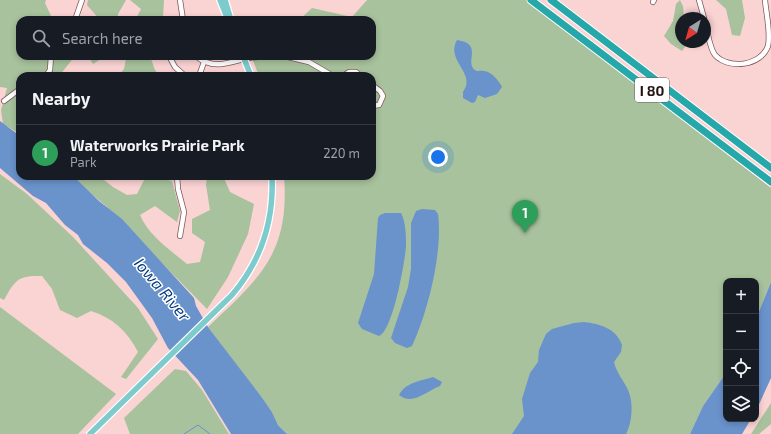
<!DOCTYPE html>
<html lang="en">
<head>
<meta charset="utf-8">
<style>
  :root { --surface:#171b24; --page:#242831; --text:#f1f3f6; --muted:#9ea1a6; --line:#363941; --accent:#b45309 }
  body { margin:0; font-family:"Exo 2",sans-serif; background:var(--page); color:var(--text) }
  .controls { position:absolute; right:12px; bottom:12px; display:grid; overflow:hidden; border-radius:8px; box-shadow:0 2px 6px #0003 }
  .controls button { width:36px; height:36px; display:grid; place-items:center; padding:0; border:0; border-bottom:1px solid var(--line); background:var(--surface); color:var(--text); font:20px sans-serif }
  .compass { position:absolute; left:675px; top:12px; width:36px; height:36px; border-radius:50%; background:var(--surface); box-shadow:0 2px 6px #0003; rotate:217deg }
  .you { position:absolute; left:438px; top:157px; width:14px; height:14px; margin:-10px; border:3px solid #fff; border-radius:50%; background:#1a73e8; box-shadow:0 0 0 6px #1a73e833 }
  .badge { display:grid; place-items:center; width:26px; height:26px; border-radius:50%; background:var(--accent); color:#fff; font-size:13px; font-weight:700 }
  .pin { position:absolute; translate:-50% -33px; filter:drop-shadow(0 1px 2px #0008) }
  .pin::after { content:''; position:absolute; top:21px; width:14px; height:12px; background:inherit; clip-path:polygon(0 0,100% 0,50% 100%) }
  .list { margin:0; padding:0; list-style:none }
  h2 { display:flex; justify-content:space-between; align-items:center; height:52px; margin:0; padding:0 16px; font-size:17px }
  h2 small { font-size:13px; font-weight:400; color:var(--muted) }
  .list li { display:grid; grid-template-columns:26px 1fr auto; gap:12px; align-items:center; box-sizing:border-box; height:56px; padding:0 16px; border-top:1px solid var(--line) }
  .list b { display:block; font-size:15px; white-space:nowrap }
  .list p { margin:0; font-size:13px; white-space:nowrap; color:var(--muted) }
  .list em { font-size:13px; font-style:normal; color:var(--muted) }
  .icon { flex:none; width:22px; height:22px; fill:none; stroke:currentColor; stroke-width:2; stroke-linecap:round; stroke-linejoin:round }
  .map { position:relative; flex:none; width:771px; height:434px; overflow:hidden }
  .search { position:absolute; background:var(--surface); box-shadow:0 2px 6px #0003; left:16px; top:16px; width:360px; height:44px; display:flex; align-items:center; gap:10px; box-sizing:border-box; padding:0 14px; border-radius:12px; color:var(--muted); font-size:15px }
  .panel { position:absolute; background:var(--surface); box-shadow:0 2px 6px #0003; left:16px; top:72px; width:360px; height:108px; border-radius:12px }
  .map>svg:first-child { display:block }
  .green { fill:#a7c29d }
  .water { fill:#6a92cb }
  .lines { fill:none; stroke-linecap:round; stroke-linejoin:round }
  .stream { stroke:#6a92cb; stroke-width:1 }
  .minor-casing { stroke:#805758; stroke-width:6 }
  .major-casing { stroke:#fff; stroke-width:8 }
  .highway-casing { stroke:#fff; stroke-width:9 }
  .minor { stroke:#fff; stroke-width:4.5 }
  .major { stroke:#7dcbcd; stroke-width:5.5 }
  .highway { stroke:#26a8ab; stroke-width:7 }
  .labels { text-anchor:middle; dominant-baseline:central; stroke-width:3; stroke-linejoin:round; paint-order:stroke }
  .shield { fill:#fff; stroke:#655a5a; stroke-width:1 }
  .shield-label { font-size:14px; font-weight:bold; fill:#231313 }
  .water-label { font-size:16px; font-style:italic; fill:#063c80; stroke:#fff }
</style>
</head>
<body>
<div class="map">
<svg width="771" height="434" viewBox="0 0 771 434">
  <rect width="100%" height="100%" fill="#fad3d3"/>
  <g class="green">
    <polygon points="0,0 46,0 45,3 53,20 20,20 20,56 75,56 59,76 20,76 20,134 3,124 1,110 7,88 0,87"/>
    <polygon points="88,0 126,0 118,14 118,20 100,20 87,5"/>
    <polygon points="130,0 164,0 163,18 161,20 135,20 141,9"/>
    <path d="M 367,0 L 527,0 L 771,188 L 771,282 L 756,319 L 756,281 L 726,281 L 726,373 L 703,406 L 690,434 L 287,434 L 278,425 L 272,412 L 208,327 C 260,278 290,253 284,176 L 372,176 L 372,76 L 259,76 L 252,58 L 257,56 L 372,56 L 372,20 L 299,20 L 312,8 L 352,17 Z"/>
    <polygon points="680,0 683,6 684,18 681,18 681,42 685,42 685,47 682,51 671,44 664,36 673,21 676,4"/>
    <polygon points="716,0 742,0 745,18 740,36 732,35 726,9"/>
    <polygon points="88,56 106,56 93,64"/>
    <polygon points="122,56 150,56 155,70 160,76 118,76 124,69 126,58"/>
    <path d="M 0,174 L 27,194 L 73,237 L 138,308 L 158,339 L 126,379 L 121,377 L 138,352 C 128,332 112,317 91,311 L 77,318 L 60,310 L 52,289 L 42,276 C 18,275 15,280 4,300 L 0,298 Z"/>
    <path d="M 70,176 L 99,176 L 113,187 L 127,195 L 137,194 L 146,176 L 154,176 L 172,181 L 180,211 L 177,222 L 155,206 L 140,215 C 149,236 170,250 187,264 L 200,262 L 205,242 L 192,233 L 192,219 L 210,210 L 206,185 L 207,176 L 223,176 L 230,192 L 254,204 L 248,234 L 228,277 L 207,309 L 106,206 Z"/>
    <polygon points="0,307 116,394 78,434 0,434"/>
    <polygon points="175,369 186,371 202,390 229,434 130,434 124,418"/>
    <polygon points="771,403 771,424 759,434 751,434"/>
  </g>
  <g class="water">
    <path d="M 457,40 C 484,44 464,62 475,70 C 478,72 480,70 484,71 C 491,71 499,81 502,87 L 497,94 L 485,98 L 478,95 L 475,102 L 472,103 L 463,98 L 463,92 C 477,73 445,61 457,40 Z"/>
    <polygon points="0,121 20,136 20,176 73,176 99,201 122,219 194,298 196,306 208,327 260,395 272,412 278,425 287,434 231,434 198,380 168,348 152,318 126,282 107,263 83,244 78,235 65,225 46,203 33,196 0,168"/>
    <path d="M 422,209 L 435,210 L 438,214 C 443,251 428,312 412,346 L 407,348 L 395,343 L 391,338 L 408,287 L 411,269 L 411,223 L 416,211 Z"/>
    <path d="M 385,213 L 401,213 C 406,223 406,235 406,246 C 405,261 393,331 379,336 L 362,329 L 358,323 L 374,274 L 378,218 L 380,215 Z"/>
    <polygon points="771,282 771,378 756,411 756,319"/>
    <path d="M 584,322 C 600,324 616,328 622,345 L 621,352 L 614,362 C 616,372 624,381 628,390 C 634,403 632,423 626,434 L 512,434 L 524,416 L 522,399 L 530,373 L 538,362 L 539,350 L 546,334 L 552,329 L 574,323 Z"/>
    <polygon points="726,373 726,419 751,419 742,434 690,434 703,406"/>
    <path d="M 433,377 L 442,382 L 440,386 C 427,391 412,406 399,395 C 406,382 421,381 433,377 Z"/>
  </g>
  <g class="lines">
    <polyline class="stream" points="184,434 198,425 210,434"/>
    <g class="minor-casing">
      <g id="minor">
        <polyline points="180,0 183,20"/>
        <polyline points="699,0 704,18"/>
        <polyline points="653,2 654,0"/>
        <polyline points="75,20 82,0"/>
        <path d="M 705,22 C 708,32 709,47 715,55 C 729,70 761,66 768,46 C 771,33 766,13 765,0"/>
        <polyline points="169,56 175,67 185,76"/>
        <path d="M 196,56 C 211,69 226,64 244,59 C 252,57 263,57 272,56"/>
        <polyline points="284,56 309,62 333,76"/>
        <polyline points="46,76 50,70 51,56"/>
        <polyline points="199,76 204,62"/>
        <polyline points="343,76 349,72 356,72 361,76"/>
        <polyline points="372,85 380,91 383,96 379,105 372,106"/>
        <polyline points="4,101 20,89"/>
        <polyline points="177,176 178,189 184,212 180,236"/>
      </g>
    </g>
    <g class="major-casing">
      <g id="major">
        <polyline points="220,0 228,20"/>
        <polyline points="225,0 231,20"/>
        <polyline points="243,56 251,76"/>
        <path d="M 90,434 L 232,295 C 261,261 274,221 272,176"/>
      </g>
    </g>
    <g class="highway-casing">
      <g id="highway">
        <polyline points="531,0 771,182"/>
        <polyline points="551,0 771,168"/>
      </g>
    </g>
    <use href="#minor" class="minor"/>
    <use href="#major" class="major"/>
    <use href="#highway" class="highway"/>
  </g>
  <g class="labels">
    <rect class="shield" x="635" y="78" width="34" height="24" rx="3"/>
    <g class="shield-label">
      <text x="652" y="90">I 80</text>
    </g>
    <g class="water-label">
      <text transform="translate(163 289) rotate(50)">Iowa River</text>
    </g>
  </g>
</svg>
<div class="controls">
<button>+</button>
<button>−</button>
<button><svg class="icon" aria-label="locate" viewBox="0 0 24 24"><circle cx="12" cy="12" r="6"/><path d="M12 2v4M12 18v4M2 12h4M18 12h4"/></svg></button>
<button><svg class="icon" aria-label="layers" viewBox="0 0 24 24"><path d="M12 4l9 5-9 5-9-5zM3 14l9 5 9-5"/></svg></button>
</div>
<svg class="compass" viewBox="-18 -18 36 36"><path d="M0-13l5 13h-10z" fill="#e53935"/><path d="M0 13l5-13h-10z" fill="#9ea1a6"/></svg>
<div class="you"></div>
<div class="pin badge" style="left:525px;top:233px;background:#2e9e5b">1</div>
<div class="search"><svg class="icon" aria-label="search" viewBox="0 0 24 24"><circle cx="10" cy="10" r="6"/><path d="M15 15l6 6"/></svg>Search here</div>
<section class="panel">
<h2>Nearby<small></small></h2>
<ul class="list">
<li><span class="badge" style="background:#2e9e5b">1</span><div><b>Waterworks Prairie Park</b><p>Park</p></div><em>220 m</em></li>
</ul>
</section>
</div>
</body>
</html>
